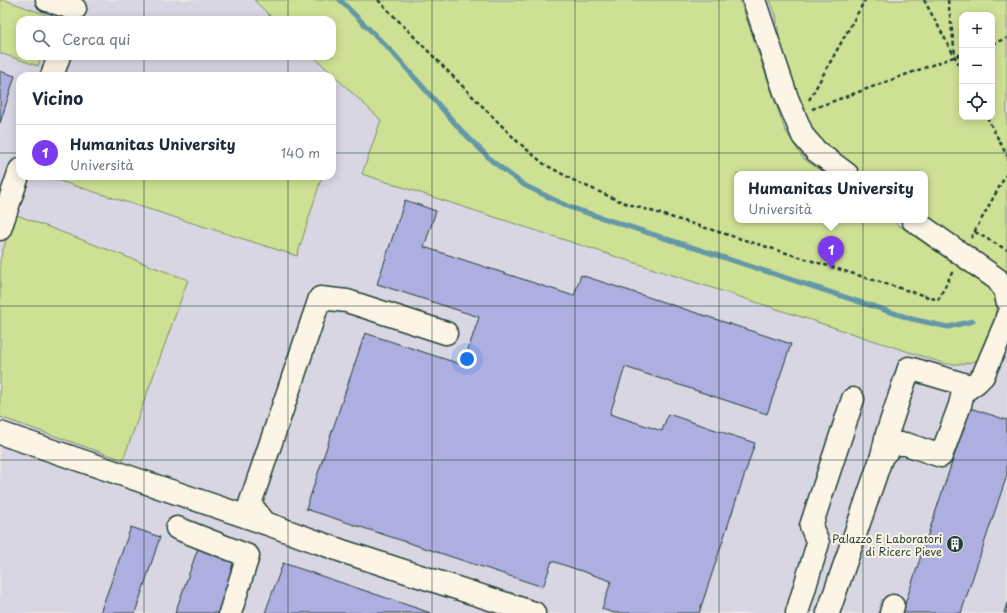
<!DOCTYPE html>
<html lang="it">
<head>
<meta charset="utf-8">
<style>
  :root { --surface:#fff; --page:#f2f2f3; --text:#1f2937; --muted:#747a83; --line:#e0e1e3; --accent:#7c3aed }
  body { margin:0; font-family:"Playpen Sans",sans-serif; background:var(--page); color:var(--text) }
  .controls { position:absolute; right:12px; top:12px; display:grid; overflow:hidden; border-radius:8px; box-shadow:0 2px 10px #0003 }
  .controls button { width:36px; height:36px; display:grid; place-items:center; padding:0; border:0; border-bottom:1px solid var(--line); background:var(--surface); color:var(--text); font:20px sans-serif }
  .you { position:absolute; left:467px; top:359px; width:14px; height:14px; margin:-10px; border:3px solid #fff; border-radius:50%; background:#1a73e8; box-shadow:0 0 0 6px #1a73e833 }
  .badge { display:grid; place-items:center; width:26px; height:26px; border-radius:50%; background:var(--accent); color:#fff; font-size:13px; font-weight:700 }
  .pin { position:absolute; translate:-50% -33px; filter:drop-shadow(0 1px 2px #0008) }
  .pin::after { content:''; position:absolute; top:21px; width:14px; height:12px; background:inherit; clip-path:polygon(0 0,100% 0,50% 100%) }
  .popup { position:absolute; left:734px; top:171px; width:194px; height:52px; box-sizing:border-box; display:grid; place-content:center; border-radius:8px; background:var(--surface); filter:drop-shadow(0 1px 3px #0005); font-size:13px; white-space:nowrap; color:var(--muted) }
  .popup b { font-size:15px; color:var(--text) }
  .popup::after { content:''; position:absolute; left:50%; top:100%; margin-left:-8px; border:8px solid transparent; border-top-color:var(--surface) }
  .list { margin:0; padding:0; list-style:none }
  h2 { display:flex; justify-content:space-between; align-items:center; height:52px; margin:0; padding:0 16px; font-size:17px }
  h2 small { font-size:13px; font-weight:400; color:var(--muted) }
  .list li { display:grid; grid-template-columns:26px 1fr auto; gap:12px; align-items:center; box-sizing:border-box; height:56px; padding:0 16px; border-top:1px solid var(--line) }
  .list b { display:block; font-size:15px; white-space:nowrap }
  .list p { margin:0; font-size:13px; white-space:nowrap; color:var(--muted) }
  .list em { font-size:13px; font-style:normal; color:var(--muted) }
  .icon { flex:none; width:22px; height:22px; fill:none; stroke:currentColor; stroke-width:2; stroke-linecap:round; stroke-linejoin:round }
  .map { position:relative; flex:none; width:1007px; height:613px; overflow:hidden }
  .search { position:absolute; background:var(--surface); box-shadow:0 2px 10px #0003; left:16px; top:16px; width:320px; height:44px; display:flex; align-items:center; gap:10px; box-sizing:border-box; padding:0 14px; border-radius:12px; color:var(--muted); font-size:15px }
  .panel { position:absolute; background:var(--surface); box-shadow:0 2px 10px #0003; left:16px; top:72px; width:320px; height:108px; border-radius:12px }
  .map>svg:first-child { display:block }
  .built { fill:#d9d6e3; fill-rule:evenodd }
  .green { fill:#cee094; stroke:#768e64; fill-rule:evenodd }
  .lines { fill:none; stroke-linecap:round; stroke-linejoin:round }
  .stream { stroke:#6598a7; stroke-width:5 }
  .building { fill:#aeaee0; stroke:#1f3d34 }
  .minor-casing { stroke:#1f3d34; stroke-width:25 }
  .path { stroke:#1f3d34; stroke-width:2.5; stroke-dasharray:4 3; stroke-linecap:butt }
  .minor { stroke:#fcf5e5; stroke-width:22 }
  .grid { fill:none; stroke:#1f3d34; stroke-width:1; stroke-opacity:0.55 }
  .labels { text-anchor:middle; dominant-baseline:central; stroke-width:4; stroke-linejoin:round; paint-order:stroke }
  .poi-label { font-size:11px; fill:#1f3d34; stroke:#fcf5e5; text-anchor:end }
</style>
</head>
<body>
<div class="map">
<svg width="1007" height="613" viewBox="0 0 1007 613">
  <rect width="100%" height="100%" fill="#ece7e4"/>
  <filter id="ink" filterUnits="userSpaceOnUse"><feTurbulence type="fractalNoise" baseFrequency=".025" numOctaves="2"/><feDisplacementMap in="SourceGraphic" scale="8" xChannelSelector="R" yChannelSelector="G"/><feConvolveMatrix kernelMatrix="1 2 1 2 8 2 1 2 1" color-interpolation-filters="sRGB"/></filter>
  <g filter="url(#ink)">
    <path class="built" d="M 0,0 L 1007,0 L 1007,613 L 0,613 ZM 962,15 L 992,15 L 992,117 L 962,117 ZM 20,20 L 332,20 L 332,56 L 20,56 ZM 20,76 L 332,76 L 332,176 L 20,176 ZM 737,174 L 925,174 L 925,220 L 737,220 Z"/>
    <g class="green">
      <polygon points="0,0 5,0 52,17 51,20 20,20 20,56 41,56 38,66 0,53"/>
      <path d="M 254,0 L 740,0 L 785,130 L 803,158 L 825,174 L 737,174 L 737,220 L 891,220 L 990,289 C 993,295 997,302 996,309 C 995,326 985,344 979,360 L 963,364 L 946,364 L 362,174 L 381,120 L 313,56 L 332,56 L 332,20 L 274,20 Z"/>
      <path d="M 770,0 L 1007,0 L 1007,281 L 925,220 L 925,174 L 861,174 L 811,136 L 786,88 L 776,15 ZM 962,15 L 992,15 L 992,117 L 962,117 Z"/>
      <polygon points="44,176 322,176 297,256"/>
      <polygon points="14,214 188,280 123,460 0,417 0,260"/>
    </g>
    <g class="lines">
      <polyline class="stream" points="340,0 393,53 460,129 492,161 524,185 569,207 912,319 948,327 973,321"/>
    </g>
    <g class="building">
      <polygon points="0,71 15,76 0,123"/>
      <polygon points="405,200 436,211 424,247 574,296 581,275 791,344 767,414 625,367 610,414 662,431 668,414 755,443 699,613 614,613 602,609 611,581 552,561 543,587 306,509 365,333 463,365 479,317 377,284"/>
      <polygon points="970,408 1007,420 1007,475 961,613 902,613"/>
      <polygon points="131,527 160,537 135,613 100,613"/>
      <polygon points="198,548 235,560 218,613 175,613"/>
      <polygon points="283,563 431,613 265,613"/>
      <polygon points="1007,603 1007,613 1004,613"/>
    </g>
    <g class="lines">
      <g class="minor-casing">
        <g id="minor">
          <polyline points="47,0 75,9"/>
          <polyline points="754,0 787,98 803,136 816,151 847,174"/>
          <polyline points="52,76 59,56"/>
          <polyline points="913,220 997,279 1006,292 1007,300"/>
          <polyline points="0,229 20,170"/>
          <polyline points="0,433 265,523 345,552 534,613"/>
          <polyline points="882,456 894,444 906,444 941,456 960,405 963,392 977,382 983,376 1006,322 1007,317"/>
          <polyline points="265,523 250,504 320,298 347,301 446,333"/>
          <polyline points="177,528 248,556 230,613"/>
          <polyline points="797,613 818,543 811,526 853,399"/>
          <polyline points="828,613 882,456 887,434 909,368 970,386"/>
          <polyline points="891,613 893,606"/>
        </g>
      </g>
      <g class="path">
        <polyline points="378,0 486,110 518,142 544,164 577,182 622,202 938,300 953,271"/>
        <polyline points="924,0 962,70"/>
        <polyline points="948,0 955,54"/>
        <polyline points="992,44 1007,38"/>
        <polyline points="809,100 865,0"/>
        <polyline points="812,109 962,54"/>
        <polyline points="987,117 1007,156"/>
        <polyline points="975,232 1007,250"/>
        <polyline points="971,238 1007,173"/>
      </g>
      <use href="#minor" class="minor"/>
    </g>
  </g>
  <path class="grid" d="M 144,0 L 144,20M 288,0 L 288,20M 432,0 L 432,613M 575,0 L 575,613M 719,0 L 719,613M 863,0 L 863,613M 144,56 L 144,76M 288,56 L 288,76M 0,153 L 20,153M 332,153 L 1007,153M 144,176 L 144,613M 288,176 L 288,613M 0,306 L 1007,306M 0,460 L 1007,460"/>
  <defs>
    <g id="building-disc" transform="scale(0.9)"><circle r="9.5" fill="#1f3d34" stroke="#fcf5e5"/><path d="M-4-6H4V6H1V3H-1V6H-4ZM-2.5-4.3h1.7v1.8h-1.7ZM.8-4.3h1.7v1.8H.8ZM-2.5-1h1.7V.8h-1.7ZM.8-1h1.7V.8H.8Z" fill="#fff"/></g>
  </defs>
  <g fill-rule="evenodd">
    <use href="#building-disc" x="955" y="544"/>
  </g>
  <g class="labels">
    <g class="poi-label">
      <text x="942" y="538">Palazzo E Laboratori<tspan x="942" dy="13">di Ricerc Pieve</tspan></text>
    </g>
  </g>
</svg>
<div class="controls">
<button>+</button>
<button>−</button>
<button><svg class="icon" aria-label="locate" viewBox="0 0 24 24"><circle cx="12" cy="12" r="6"/><path d="M12 2v4M12 18v4M2 12h4M18 12h4"/></svg></button>
</div>
<div class="you"></div>
<div class="pin badge" style="left:831px;top:269px">1</div>
<div class="popup"><b>Humanitas University</b>Università</div>
<div class="search"><svg class="icon" aria-label="search" viewBox="0 0 24 24"><circle cx="10" cy="10" r="6"/><path d="M15 15l6 6"/></svg>Cerca qui</div>
<section class="panel">
<h2>Vicino<small></small></h2>
<ul class="list">
<li><span class="badge">1</span><div><b>Humanitas University</b><p>Università</p></div><em>140 m</em></li>
</ul>
</section>
</div>
</body>
</html>
